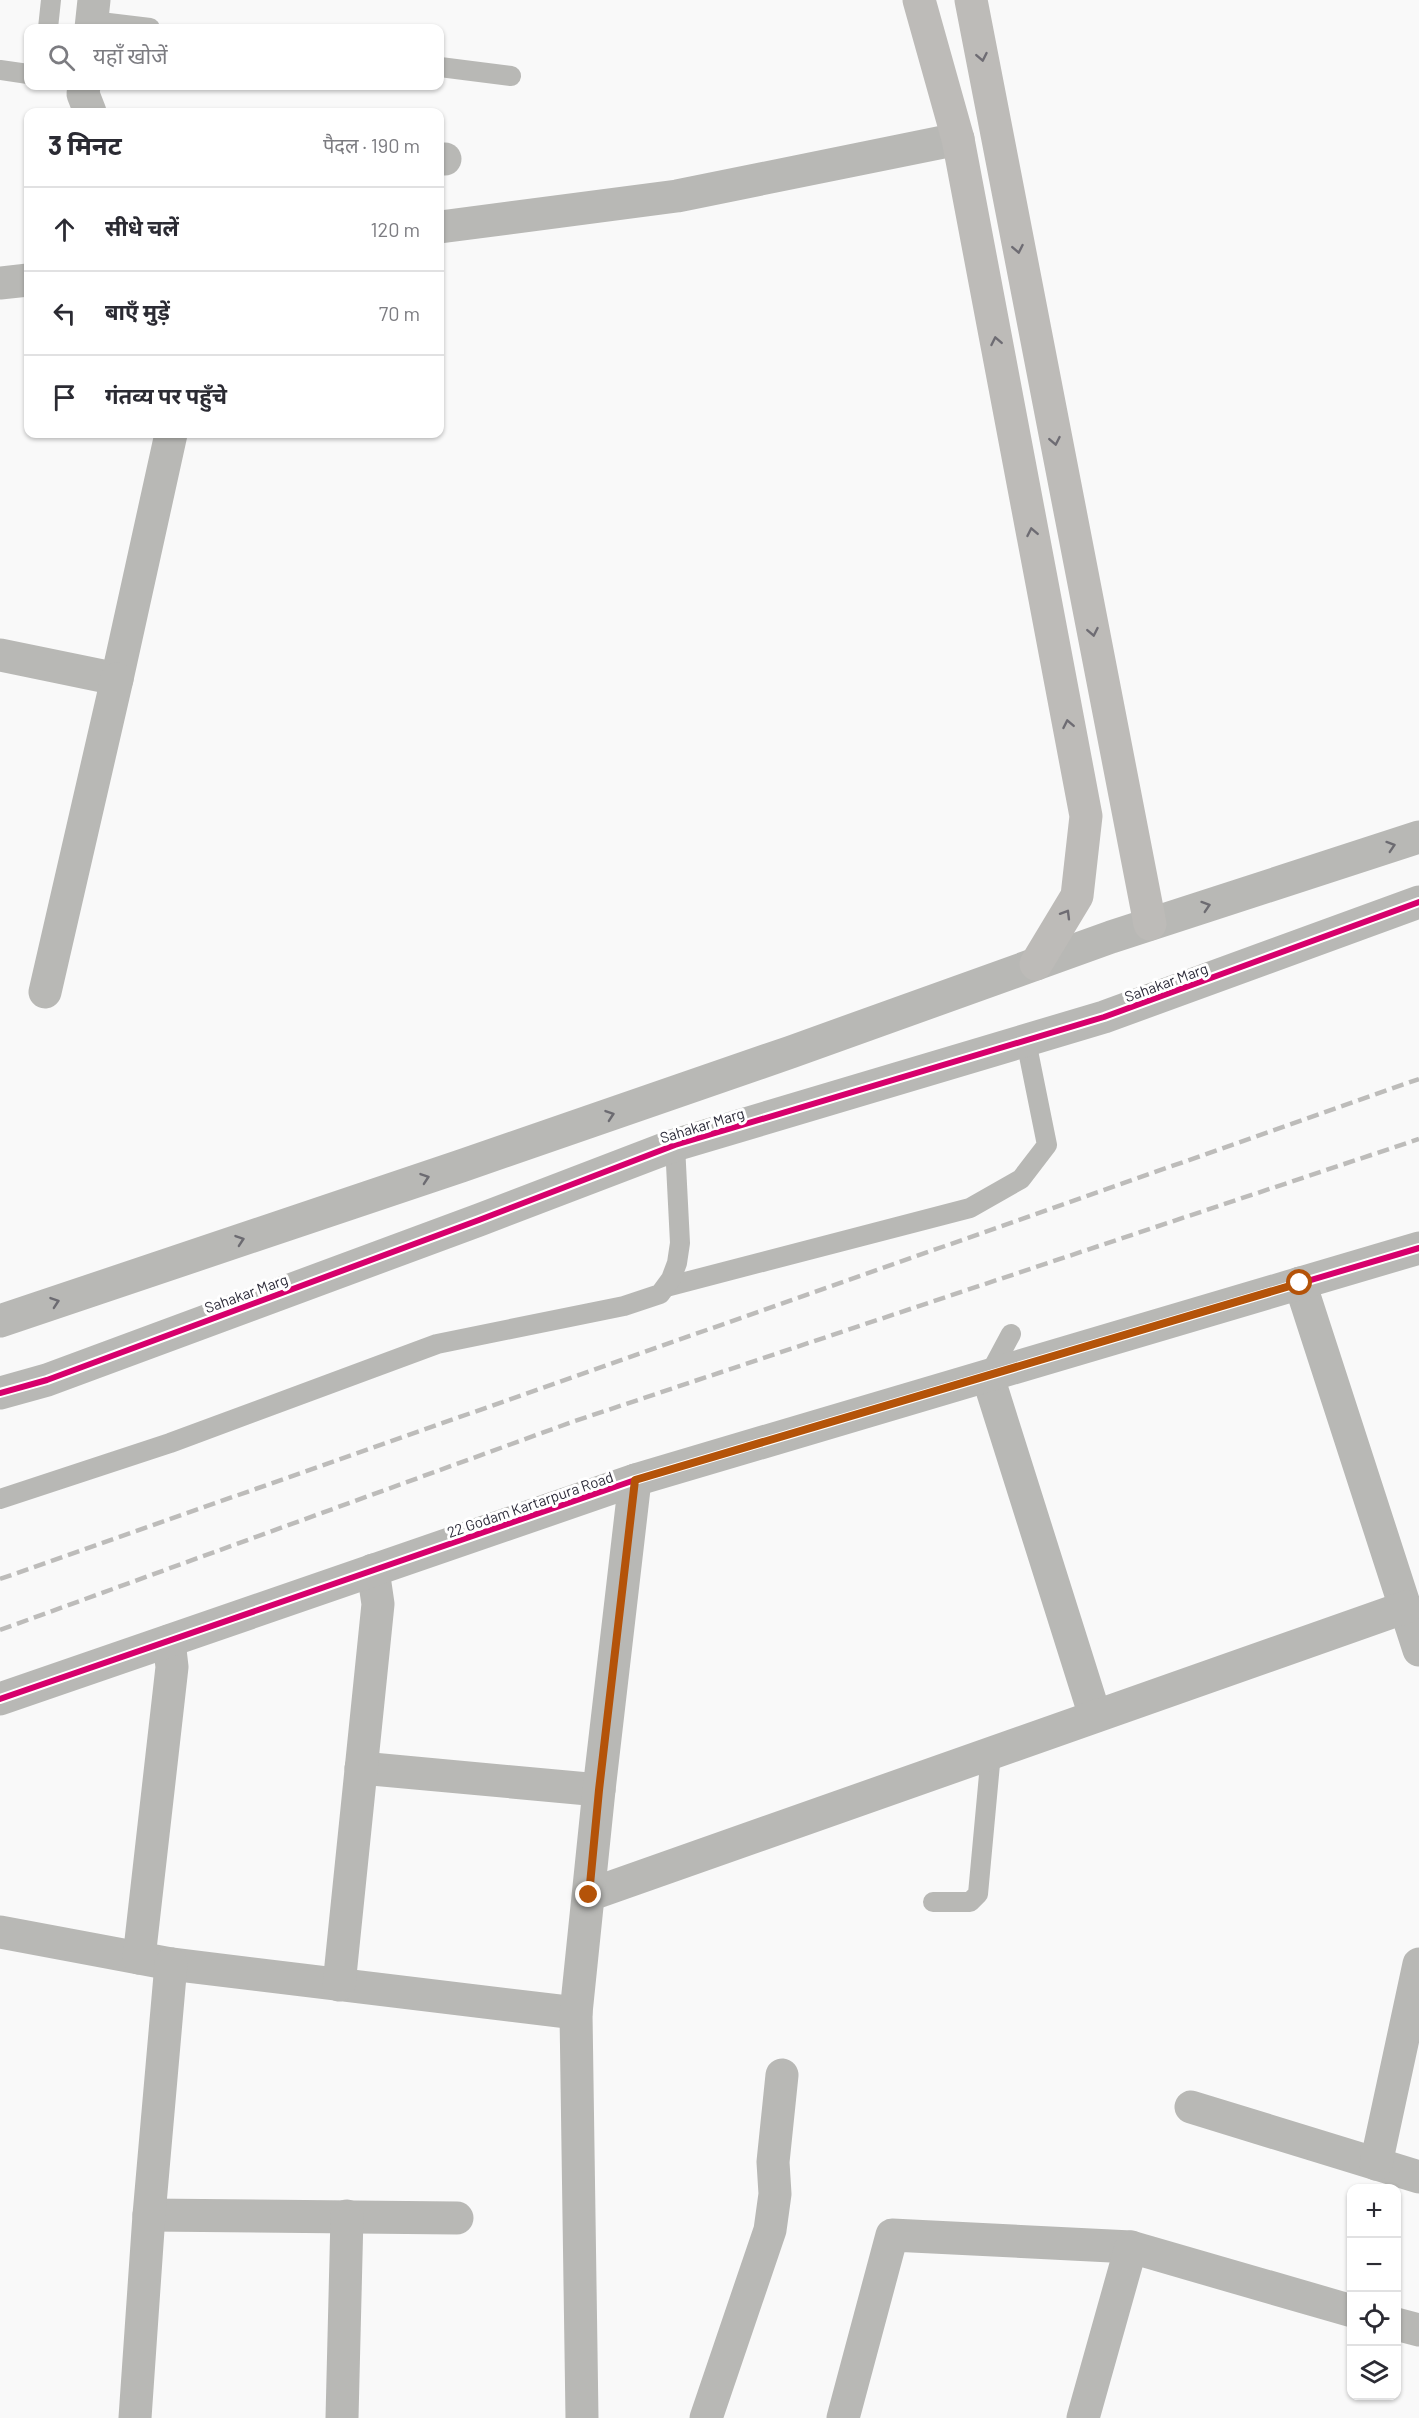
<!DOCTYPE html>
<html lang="hi">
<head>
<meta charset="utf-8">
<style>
  :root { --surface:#fff; --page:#f2f2f3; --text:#2b2b33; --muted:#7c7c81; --line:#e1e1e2 }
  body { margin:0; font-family:Barlow,"Noto Sans Devanagari",sans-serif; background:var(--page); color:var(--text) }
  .controls { position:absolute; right:18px; bottom:18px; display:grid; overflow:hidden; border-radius:12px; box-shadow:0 2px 4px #0004 }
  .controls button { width:54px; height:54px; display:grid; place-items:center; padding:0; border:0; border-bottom:2px solid var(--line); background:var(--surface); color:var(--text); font:30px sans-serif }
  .stop { position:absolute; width:18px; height:18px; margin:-14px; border:4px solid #b45309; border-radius:50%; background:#fff }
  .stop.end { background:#b45309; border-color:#fff; box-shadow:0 2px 6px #0008 }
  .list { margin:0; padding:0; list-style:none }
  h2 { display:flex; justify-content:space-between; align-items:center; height:78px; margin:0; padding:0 24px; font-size:26px }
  h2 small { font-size:20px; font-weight:400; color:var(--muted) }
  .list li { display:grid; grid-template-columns:39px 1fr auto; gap:18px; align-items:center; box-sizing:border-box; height:84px; padding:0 24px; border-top:2px solid var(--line) }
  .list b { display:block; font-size:22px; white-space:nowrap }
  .list em { font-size:20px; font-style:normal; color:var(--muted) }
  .icon { flex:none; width:33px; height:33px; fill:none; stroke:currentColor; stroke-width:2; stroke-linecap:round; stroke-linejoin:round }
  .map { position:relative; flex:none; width:1419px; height:2418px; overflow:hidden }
  .search { position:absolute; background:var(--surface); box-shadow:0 2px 4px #0004; left:24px; top:24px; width:420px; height:66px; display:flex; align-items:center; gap:15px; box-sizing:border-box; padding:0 21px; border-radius:12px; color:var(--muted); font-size:22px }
  .panel { position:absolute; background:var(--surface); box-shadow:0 2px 4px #0004; left:24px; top:108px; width:420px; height:330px; border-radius:12px }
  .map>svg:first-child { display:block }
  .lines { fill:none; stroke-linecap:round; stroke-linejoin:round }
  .service { stroke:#b8b8b5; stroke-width:20 }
  .minor { stroke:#b8b8b5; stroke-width:33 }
  .tertiary { stroke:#b8b8b5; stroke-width:33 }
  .primary { stroke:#bdbbb8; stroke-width:33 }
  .rail { stroke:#bdbcba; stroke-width:4.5; stroke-dasharray:12 6; stroke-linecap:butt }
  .cycleway-casing { stroke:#fff; stroke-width:10 }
  .cycleway { stroke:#d6006c; stroke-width:6 }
  .oneway { stroke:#6e6c73 }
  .oneway2 { stroke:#6c6b71 }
  .route { stroke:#b45309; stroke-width:8 }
  .labels { text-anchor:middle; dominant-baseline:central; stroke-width:6; stroke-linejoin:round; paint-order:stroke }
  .street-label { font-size:15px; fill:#2d2c3a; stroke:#fff }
</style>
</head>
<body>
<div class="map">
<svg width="1419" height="2418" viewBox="0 0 1419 2418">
  <rect width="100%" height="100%" fill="#f9f9f9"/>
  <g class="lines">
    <g class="service">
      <polyline points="92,21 150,28"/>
      <polyline points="48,28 51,0"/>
      <polyline points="440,67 511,76"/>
      <polyline points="0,70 28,74"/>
      <polyline points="666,1287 970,1208 1021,1179 1047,1145 1026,1041"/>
      <polyline points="988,1377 1011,1334"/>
      <polyline points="0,1499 170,1443 437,1344 624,1306 660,1294 671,1279 677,1263 680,1243 675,1145"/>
      <polyline points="933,1902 970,1902 978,1894 991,1753"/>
    </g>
    <g class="minor">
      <polyline points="91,28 94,0"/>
      <polyline points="84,86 83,94 90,112"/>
      <polyline points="440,159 445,159"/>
      <polyline points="440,227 677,196 958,139"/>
      <polyline points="0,283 28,280"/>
      <polyline points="0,655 117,679 171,434"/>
      <polyline points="45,992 117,679"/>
      <polyline points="1300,1283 1419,1650"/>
      <polyline points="988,1377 1095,1716"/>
      <polyline points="361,1768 599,1790"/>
      <polyline points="589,1895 1406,1607"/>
      <polyline points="0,1932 171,1964 576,2013"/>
      <polyline points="139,1958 172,1667 169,1641"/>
      <polyline points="339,1985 378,1604 373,1570"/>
      <polyline points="1191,2107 1419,2177"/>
      <polyline points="1376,2164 1419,1964"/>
      <polyline points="149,2215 457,2218"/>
      <polyline points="1396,2324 1419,2330"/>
      <polyline points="135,2418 149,2215 171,1964"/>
      <polyline points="342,2418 347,2216"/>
      <polyline points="582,2418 576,2013 599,1790 635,1480"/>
      <polyline points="706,2418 770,2230 775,2194 773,2162 782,2075"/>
      <polyline points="843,2418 892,2235 1131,2247"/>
      <polyline points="1083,2418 1131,2247 1352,2311"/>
    </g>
    <g class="tertiary">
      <polyline points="0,1321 461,1166 791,1052 1111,937 1419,837"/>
      <polyline points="0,1393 47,1380 479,1220 675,1145 1104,1017 1419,902"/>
      <polyline points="0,1699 635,1480 1419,1248"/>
    </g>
    <g class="primary">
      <polyline points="919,0 958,139 1086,816 1077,896 1036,964"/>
      <polyline points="971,0 1150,924"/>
    </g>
    <g class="rail">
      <polyline points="0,1579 1419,1079"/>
      <polyline points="0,1630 572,1422 1419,1139"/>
    </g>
    <g class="cycleway-casing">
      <g id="cycleway">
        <polyline points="0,1393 47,1380 479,1220 675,1145 1104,1017 1419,902"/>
        <polyline points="0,1699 635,1480 1419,1248"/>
      </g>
    </g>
    <use href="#cycleway" class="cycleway"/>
  </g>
  <defs><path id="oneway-chevron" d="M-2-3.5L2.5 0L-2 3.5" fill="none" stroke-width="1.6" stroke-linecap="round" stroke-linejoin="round" transform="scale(1.5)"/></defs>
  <g class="oneway">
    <use href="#oneway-chevron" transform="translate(982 57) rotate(79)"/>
    <use href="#oneway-chevron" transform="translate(1018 249) rotate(79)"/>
    <use href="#oneway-chevron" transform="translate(996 341) rotate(-101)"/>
    <use href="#oneway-chevron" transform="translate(1055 441) rotate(79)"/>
    <use href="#oneway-chevron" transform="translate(1032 532) rotate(-101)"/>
    <use href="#oneway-chevron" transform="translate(1093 632) rotate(79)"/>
    <use href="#oneway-chevron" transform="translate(1068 724) rotate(-101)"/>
    <use href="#oneway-chevron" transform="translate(1066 914) rotate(-59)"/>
  </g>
  <g class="oneway2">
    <use href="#oneway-chevron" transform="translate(1391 846) rotate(-18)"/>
    <use href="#oneway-chevron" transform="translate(1206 906) rotate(-18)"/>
    <use href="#oneway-chevron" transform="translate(610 1115) rotate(-19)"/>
    <use href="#oneway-chevron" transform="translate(425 1178) rotate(-19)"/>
    <use href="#oneway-chevron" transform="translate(240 1240) rotate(-19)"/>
    <use href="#oneway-chevron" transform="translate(55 1302) rotate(-19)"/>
  </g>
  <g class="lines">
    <polyline class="route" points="589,1895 599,1790 635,1480 1300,1283"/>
  </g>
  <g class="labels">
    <g class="street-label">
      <text transform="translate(1166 982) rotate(-20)">Sahakar Marg</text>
      <text transform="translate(702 1125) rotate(-17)">Sahakar Marg</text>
      <text transform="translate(246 1293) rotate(-20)">Sahakar Marg</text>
      <text transform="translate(530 1504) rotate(-19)">22 Godam Kartarpura Road</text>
    </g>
  </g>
</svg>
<div class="controls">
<button>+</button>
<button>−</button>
<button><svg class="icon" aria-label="locate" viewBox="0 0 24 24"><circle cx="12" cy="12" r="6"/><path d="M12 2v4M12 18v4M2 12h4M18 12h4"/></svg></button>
<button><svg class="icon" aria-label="layers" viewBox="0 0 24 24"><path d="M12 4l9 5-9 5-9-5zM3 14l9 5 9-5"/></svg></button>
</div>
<div class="stop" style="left:1300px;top:1283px"></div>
<div class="stop end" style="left:589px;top:1895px"></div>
<div class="search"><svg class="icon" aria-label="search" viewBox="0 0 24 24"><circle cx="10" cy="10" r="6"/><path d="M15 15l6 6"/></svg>यहाँ खोजें</div>
<section class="panel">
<h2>3 मिनट<small>पैदल · 190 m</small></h2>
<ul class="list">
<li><svg class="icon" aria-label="ahead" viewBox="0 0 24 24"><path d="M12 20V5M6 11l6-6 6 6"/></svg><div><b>सीधे चलें</b></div><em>120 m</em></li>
<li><svg class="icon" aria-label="left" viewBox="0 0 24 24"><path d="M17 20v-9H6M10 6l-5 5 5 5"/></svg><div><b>बाएँ मुड़ें</b></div><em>70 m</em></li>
<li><svg class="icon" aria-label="arrive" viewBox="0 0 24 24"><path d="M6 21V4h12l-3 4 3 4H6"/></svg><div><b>गंतव्य पर पहुँचे</b></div></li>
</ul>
</section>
</div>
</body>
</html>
